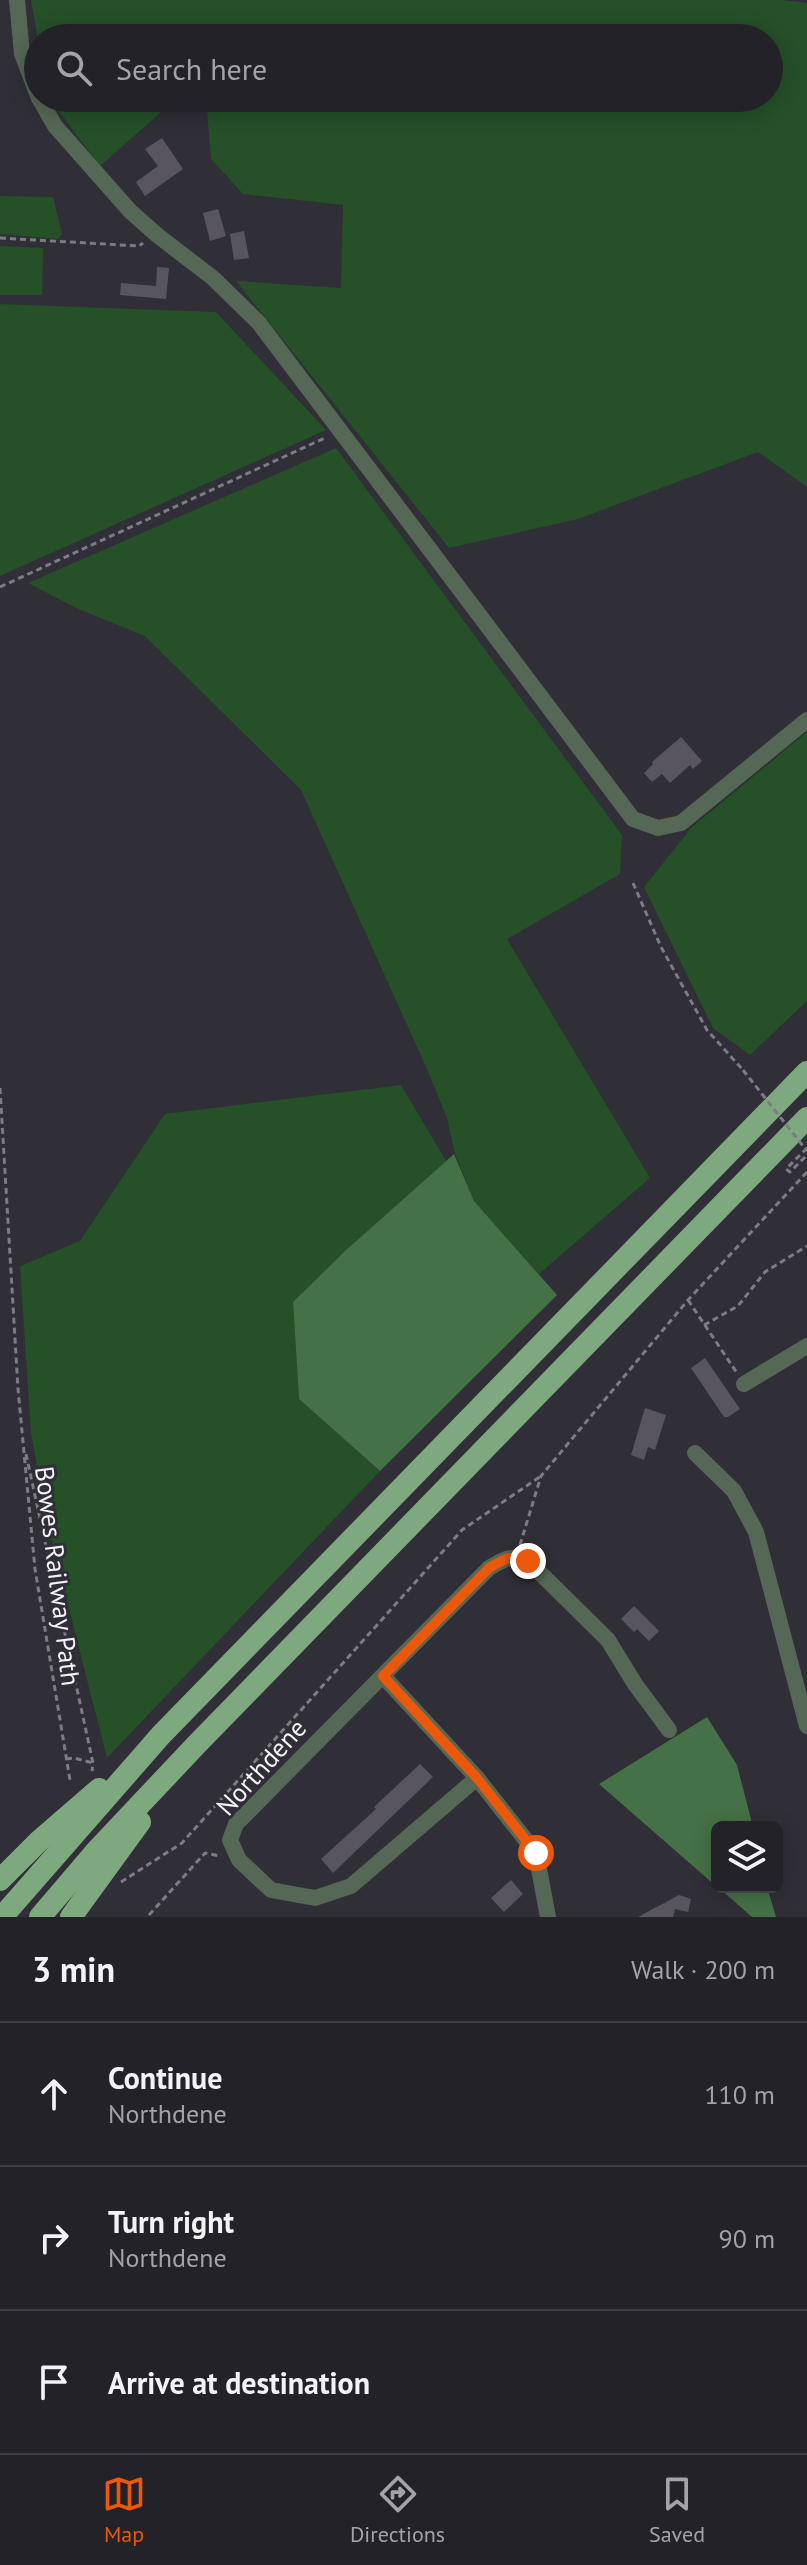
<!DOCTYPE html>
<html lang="en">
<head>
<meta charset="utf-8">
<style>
  :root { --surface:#242229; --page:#302f35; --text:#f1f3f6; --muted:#a3a4a8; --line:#413f46; --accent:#ea580c }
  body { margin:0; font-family:"PT Sans",sans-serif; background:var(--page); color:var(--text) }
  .controls { position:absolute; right:24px; bottom:24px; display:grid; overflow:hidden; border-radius:12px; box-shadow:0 4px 20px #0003 }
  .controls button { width:72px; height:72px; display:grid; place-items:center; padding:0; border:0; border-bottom:2px solid var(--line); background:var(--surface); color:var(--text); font:40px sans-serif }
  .stop { position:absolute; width:24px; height:24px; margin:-18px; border:6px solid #ea580c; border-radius:50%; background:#fff }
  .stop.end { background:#ea580c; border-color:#fff; box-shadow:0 2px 8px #0008 }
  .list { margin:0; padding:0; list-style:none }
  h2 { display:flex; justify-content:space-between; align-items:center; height:104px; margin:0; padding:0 32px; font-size:34px }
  h2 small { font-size:26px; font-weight:400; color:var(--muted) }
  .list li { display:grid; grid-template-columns:52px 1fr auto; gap:24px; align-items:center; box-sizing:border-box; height:144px; padding:0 32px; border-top:2px solid var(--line) }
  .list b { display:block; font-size:30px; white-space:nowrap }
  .list p { margin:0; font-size:26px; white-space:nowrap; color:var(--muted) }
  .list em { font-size:26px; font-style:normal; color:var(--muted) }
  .icon { flex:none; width:44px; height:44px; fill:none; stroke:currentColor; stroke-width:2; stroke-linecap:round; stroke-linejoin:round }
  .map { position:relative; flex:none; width:807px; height:1917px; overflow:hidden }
  .search { position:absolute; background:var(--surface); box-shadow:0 4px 20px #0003; left:24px; right:24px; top:24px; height:88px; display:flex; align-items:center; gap:20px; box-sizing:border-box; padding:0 28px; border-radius:44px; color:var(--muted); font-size:30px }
  .sheet { height:536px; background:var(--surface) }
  nav { display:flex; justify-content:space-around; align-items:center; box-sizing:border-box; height:112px; border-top:2px solid var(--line); background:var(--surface); font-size:22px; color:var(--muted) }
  nav a { display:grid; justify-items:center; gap:4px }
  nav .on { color:var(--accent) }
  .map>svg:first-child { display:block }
  .green { fill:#255028 }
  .forest { fill:#457146 }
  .building { fill:#58555f }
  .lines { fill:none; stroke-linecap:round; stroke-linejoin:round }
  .path { stroke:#7d7b83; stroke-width:3; stroke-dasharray:6 4; stroke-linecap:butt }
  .minor { stroke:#556755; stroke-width:16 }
  .trunk { stroke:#7ea97f; stroke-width:22 }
  .path-bridge { stroke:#7d7b83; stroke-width:3; stroke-dasharray:6 4; stroke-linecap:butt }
  .route { stroke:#ea580c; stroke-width:10 }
  .labels { text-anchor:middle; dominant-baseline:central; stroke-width:6; stroke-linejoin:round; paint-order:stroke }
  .street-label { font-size:26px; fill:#f5f3f9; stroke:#302e37 }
</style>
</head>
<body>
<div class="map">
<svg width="807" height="1917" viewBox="0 0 807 1917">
  <rect width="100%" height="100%" fill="#302e37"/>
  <g class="green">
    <polygon points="31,0 783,0 807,3 807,487 758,452 578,519 449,548 236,281 341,288 343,205 243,194 211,159 206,98 769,98 769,38 38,38 38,40"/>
    <polygon points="49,98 177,98 100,166"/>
    <polygon points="0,196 53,197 62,234 58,239 0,234"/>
    <polygon points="0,246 43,248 42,295 0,295"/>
    <polygon points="0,304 216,312 326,430 0,576"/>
    <polygon points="336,448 622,835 620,874 507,939 650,1178 539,1274 474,1201 455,1154 447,1118 427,1069 301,790 145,636 76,608 28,583"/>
    <polygon points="807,732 807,1001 750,1055 713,1028 644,887 692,827"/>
    <polygon points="401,1085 446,1161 346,1250 293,1302 299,1399 380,1471 107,1758 50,1534 31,1434 20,1266 80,1241 165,1114"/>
  </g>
  <g class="forest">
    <polygon points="454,1154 474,1201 557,1295 380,1471 299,1399 293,1302 346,1250"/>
    <polygon points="707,1717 737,1765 753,1827 717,1827 717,1887 599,1784"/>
    <polygon points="718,1887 767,1887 776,1917 752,1917"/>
  </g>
  <g class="building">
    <polygon points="162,138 183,169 145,196 136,182 158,166 145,149"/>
    <polygon points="218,209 226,236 210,241 203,213"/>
    <polygon points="244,231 249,258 234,260 230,234"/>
    <polygon points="157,267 169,268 166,299 120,295 121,283 156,286"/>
    <polygon points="681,737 702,761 693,769 690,765 670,783 662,774 652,782 644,773 653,764 652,762"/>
    <polygon points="705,1358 740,1409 728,1417 724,1417 691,1368"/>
    <polygon points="645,1408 666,1415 655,1450 648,1447 644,1460 631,1455"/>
    <polygon points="634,1606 659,1631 649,1641 637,1629 634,1632 621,1619"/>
    <polygon points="420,1764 433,1777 333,1873 321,1859 376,1809 374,1807"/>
    <polygon points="511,1880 523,1894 504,1912 491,1898"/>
    <polygon points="679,1895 691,1899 688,1912 675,1909 673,1917 638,1917"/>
  </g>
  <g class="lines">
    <g class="path">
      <polyline points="0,238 139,246 143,243"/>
      <polyline points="0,587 327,437"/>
      <polyline points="633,883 661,947 707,1030 743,1070"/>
      <polyline points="0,1088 18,1389 35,1569 70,1780"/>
      <polyline points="807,1148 786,1169 790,1172 807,1155"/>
      <polyline points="688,1300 737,1373"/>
      <polyline points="704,1325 738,1306 765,1272 807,1246"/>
      <polyline points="26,1454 93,1763 92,1771"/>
      <polyline points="520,1545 541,1476 688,1300 807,1172"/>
      <polyline points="66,1759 74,1758 93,1763"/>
      <polyline points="121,1882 182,1843 462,1530 541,1476"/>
      <polyline points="149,1915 205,1853 220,1856"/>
    </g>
    <g class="minor">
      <polyline points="17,0 22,54 38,96"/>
      <polyline points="39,98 55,126 130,211 157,235 213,278 259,323 633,819 658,828 681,823 807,720"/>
      <polyline points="744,1384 807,1346"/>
      <polyline points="695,1453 734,1491 756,1532 807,1726"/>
      <polyline points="383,1676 477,1778 536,1853 548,1917"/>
      <path d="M 477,1778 L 351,1886 L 315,1898 L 271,1890 L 239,1860 L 230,1840 L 236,1824 L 489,1568 C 504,1559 511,1554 528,1561 L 608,1640 L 635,1684 L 669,1730"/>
    </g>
    <g class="trunk">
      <polyline points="0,1880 39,1841 99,1789"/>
      <polyline points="2,1917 161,1735 807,1072"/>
      <polyline points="40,1917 98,1849 197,1744 807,1118"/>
      <polyline points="71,1917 140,1822"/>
    </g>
    <polyline class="path-bridge" points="743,1070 807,1151"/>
  </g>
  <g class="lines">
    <path class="route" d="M 528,1561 C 511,1554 504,1559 489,1568 L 383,1676 L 477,1778 L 536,1853"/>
  </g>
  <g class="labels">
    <g class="street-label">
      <text transform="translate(58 1576) rotate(83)">Bowes Railway Path</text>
      <text transform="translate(261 1767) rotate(-48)">Northdene</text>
    </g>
  </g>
</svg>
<div class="controls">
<button><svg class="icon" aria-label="layers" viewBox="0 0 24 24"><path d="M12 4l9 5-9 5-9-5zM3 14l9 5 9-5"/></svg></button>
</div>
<div class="stop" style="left:536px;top:1853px"></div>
<div class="stop end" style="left:528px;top:1561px"></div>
<div class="search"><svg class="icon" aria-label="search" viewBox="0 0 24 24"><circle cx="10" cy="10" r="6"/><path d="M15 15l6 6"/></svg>Search here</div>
</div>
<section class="sheet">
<h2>3 min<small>Walk · 200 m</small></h2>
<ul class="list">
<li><svg class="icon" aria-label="ahead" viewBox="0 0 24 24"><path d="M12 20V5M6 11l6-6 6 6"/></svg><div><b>Continue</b><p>Northdene</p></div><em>110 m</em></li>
<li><svg class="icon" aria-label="right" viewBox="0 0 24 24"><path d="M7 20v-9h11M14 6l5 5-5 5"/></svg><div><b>Turn right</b><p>Northdene</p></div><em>90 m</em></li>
<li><svg class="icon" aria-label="arrive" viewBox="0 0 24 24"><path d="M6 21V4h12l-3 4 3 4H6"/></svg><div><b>Arrive at destination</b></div></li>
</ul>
</section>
<nav>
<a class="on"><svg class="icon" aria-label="map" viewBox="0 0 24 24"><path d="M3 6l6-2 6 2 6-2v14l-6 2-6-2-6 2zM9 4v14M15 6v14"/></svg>Map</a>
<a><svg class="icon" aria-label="directions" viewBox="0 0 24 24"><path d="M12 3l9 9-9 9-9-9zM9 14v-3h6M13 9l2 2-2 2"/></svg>Directions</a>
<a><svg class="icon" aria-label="saved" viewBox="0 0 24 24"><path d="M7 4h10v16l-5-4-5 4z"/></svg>Saved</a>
</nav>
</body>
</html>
